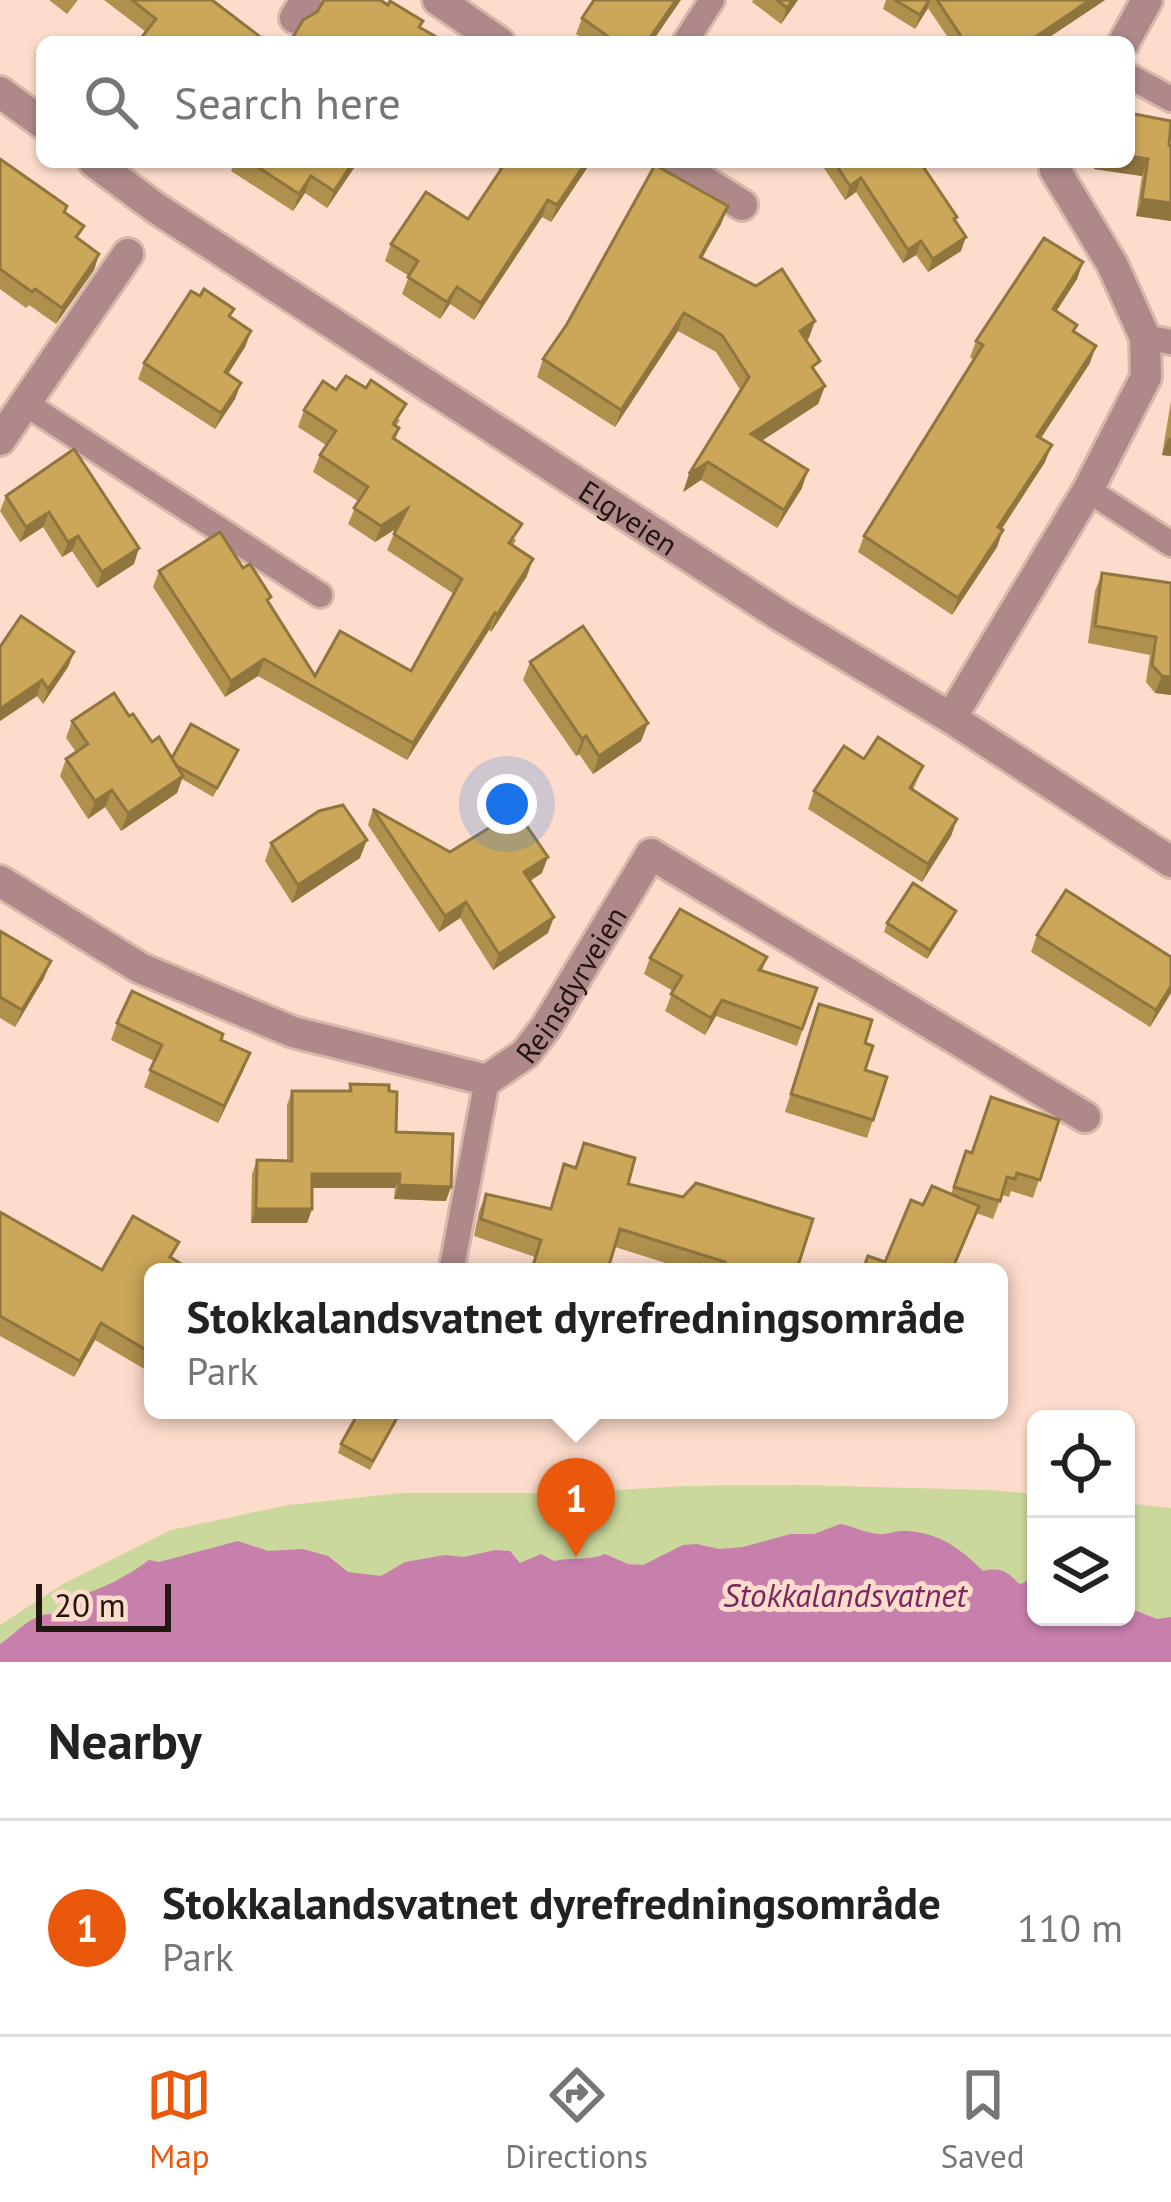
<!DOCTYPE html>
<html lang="en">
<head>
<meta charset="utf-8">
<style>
  :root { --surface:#fff; --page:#f6f6f6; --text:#222; --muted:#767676; --line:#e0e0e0; --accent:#ea580c }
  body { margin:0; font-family:"PT Sans",sans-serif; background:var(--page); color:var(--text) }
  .controls { position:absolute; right:36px; bottom:36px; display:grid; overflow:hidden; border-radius:18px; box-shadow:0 3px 9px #0004 }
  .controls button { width:108px; height:108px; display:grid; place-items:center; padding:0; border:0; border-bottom:3px solid var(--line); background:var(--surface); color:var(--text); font:60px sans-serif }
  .scale { position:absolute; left:36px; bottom:30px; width:135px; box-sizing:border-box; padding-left:12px; border:6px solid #211610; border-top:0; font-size:33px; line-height:42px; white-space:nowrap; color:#211610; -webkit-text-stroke:9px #fddccb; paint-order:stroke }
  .you { position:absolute; left:507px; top:804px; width:42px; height:42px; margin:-30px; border:9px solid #fff; border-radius:50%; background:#1a73e8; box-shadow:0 0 0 18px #1a73e833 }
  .badge { display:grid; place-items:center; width:78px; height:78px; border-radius:50%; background:var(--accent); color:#fff; font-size:39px; font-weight:700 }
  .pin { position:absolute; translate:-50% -99px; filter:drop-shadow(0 3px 6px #0008) }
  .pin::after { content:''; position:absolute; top:63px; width:42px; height:36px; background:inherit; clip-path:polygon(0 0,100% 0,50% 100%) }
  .popup { position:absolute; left:144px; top:1263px; width:864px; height:156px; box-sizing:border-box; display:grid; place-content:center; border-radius:18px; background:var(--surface); filter:drop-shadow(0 3px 9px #0005); font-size:39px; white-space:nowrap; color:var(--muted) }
  .popup b { font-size:45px; color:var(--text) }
  .popup::after { content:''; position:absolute; left:50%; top:100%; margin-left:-24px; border:24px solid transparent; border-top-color:var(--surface) }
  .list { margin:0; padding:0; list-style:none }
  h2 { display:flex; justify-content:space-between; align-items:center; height:156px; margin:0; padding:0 48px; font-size:51px }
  h2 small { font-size:39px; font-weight:400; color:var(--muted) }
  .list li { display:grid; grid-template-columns:78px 1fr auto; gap:36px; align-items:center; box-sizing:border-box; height:216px; padding:0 48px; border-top:3px solid var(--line) }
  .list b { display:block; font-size:45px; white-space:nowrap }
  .list p { margin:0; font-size:39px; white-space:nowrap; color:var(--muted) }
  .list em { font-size:39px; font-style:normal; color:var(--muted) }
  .icon { flex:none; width:66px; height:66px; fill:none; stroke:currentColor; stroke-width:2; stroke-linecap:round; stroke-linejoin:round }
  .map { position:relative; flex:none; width:1171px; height:1662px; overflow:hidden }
  .search { position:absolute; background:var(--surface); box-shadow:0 3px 9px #0004; left:36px; right:36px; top:36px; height:132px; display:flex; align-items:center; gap:30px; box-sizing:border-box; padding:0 42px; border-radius:18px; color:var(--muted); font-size:45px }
  .sheet { height:372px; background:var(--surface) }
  nav { display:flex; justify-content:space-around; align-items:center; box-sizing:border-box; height:168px; border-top:3px solid var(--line); background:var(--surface); font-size:33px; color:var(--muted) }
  nav a { display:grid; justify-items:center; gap:6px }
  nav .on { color:var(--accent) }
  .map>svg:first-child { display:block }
  .green { fill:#cbd89c }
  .water { fill:#c77fac }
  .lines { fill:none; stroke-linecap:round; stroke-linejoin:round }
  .service-casing { stroke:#d5b8a9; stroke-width:30 }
  .minor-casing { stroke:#d5b8a9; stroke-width:36 }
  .service { stroke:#af8889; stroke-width:24 }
  .minor { stroke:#af8889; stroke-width:30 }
  .wall { fill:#af904d }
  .shaded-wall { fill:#8f753e }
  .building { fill:#cca759; stroke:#8f753e; stroke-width:3 }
  .labels { text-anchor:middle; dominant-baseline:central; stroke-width:10; stroke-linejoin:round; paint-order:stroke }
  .street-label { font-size:30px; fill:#211610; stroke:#fddccb }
  .water-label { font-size:33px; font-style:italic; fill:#7c2661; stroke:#fddccb }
</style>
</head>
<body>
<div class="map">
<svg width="1171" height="1662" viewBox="0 0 1171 1662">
  <rect width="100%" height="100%" fill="#fddccb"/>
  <polygon class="green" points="797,1485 990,1490 1036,1494 1036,1617 1126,1617 1126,1503 1171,1508 1171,1662 0,1662 0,1625 63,1584 171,1530 288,1505 402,1493 567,1493 684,1486"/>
  <path class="water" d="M 840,1524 C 853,1526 865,1533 878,1534 C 888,1535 897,1530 907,1531 C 940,1533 961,1549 983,1571 C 1001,1567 1007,1571 1019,1584 L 1024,1583 L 1036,1572 L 1036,1617 L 1126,1617 L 1126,1607 L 1157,1619 L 1171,1617 L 1171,1662 L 0,1662 L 0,1644 C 19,1632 36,1607 62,1616 L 69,1613 L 77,1595 C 95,1594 134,1572 149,1560 L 159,1562 L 238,1541 L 268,1551 L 303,1549 L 328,1556 L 348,1572 L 381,1576 L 405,1562 L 445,1555 L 464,1557 L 495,1550 L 510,1551 L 520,1563 L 541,1554 L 554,1561 C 571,1557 589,1561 605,1554 L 628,1564 L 643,1565 L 683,1545 L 697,1544 L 719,1549 L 743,1547 L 791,1534 L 814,1534 Z"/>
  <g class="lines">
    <g class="service-casing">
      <g id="service">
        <polyline points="685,42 712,0"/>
        <polyline points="1129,76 1171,99"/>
        <polyline points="1145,337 1171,342"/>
        <polyline points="26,404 320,595"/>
        <polyline points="1088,490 1171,544"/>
        <polyline points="451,1272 487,1080"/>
      </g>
    </g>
    <g class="minor-casing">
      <g id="minor">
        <polyline points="438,0 499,42"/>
        <polyline points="295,18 306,0"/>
        <polyline points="1124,42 1147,0"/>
        <polyline points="0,92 42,123"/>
        <path id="s1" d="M 94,162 L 156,208 L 781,616 L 951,718 L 1171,862"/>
        <polyline points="673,162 742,205"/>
        <polyline points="0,440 128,254"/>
        <polyline points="951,718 1088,490 1146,377 1145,337 1112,264 1055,170 1059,162"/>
        <path id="s2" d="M 0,881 L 140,968 L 293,1032 L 487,1080 L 525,1054 L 546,1027 L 651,854 L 1085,1117"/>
      </g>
    </g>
    <use href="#service" class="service"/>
    <use href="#minor" class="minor"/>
  </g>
  <g class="wall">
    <polygon points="49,0 78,0 67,14"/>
    <polygon points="104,0 212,0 146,32"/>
    <polygon points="753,0 798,0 781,24 752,2"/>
    <polygon points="886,0 1105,0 1042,42 951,42 928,8 915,29 883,9"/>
    <polygon points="582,18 652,42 587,42 576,34"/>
    <polygon points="1169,145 1171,146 1171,221 1136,216 1142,176 1094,169"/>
    <polygon points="0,159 67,206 65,213 79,239 99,254 94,270 56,324 29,305 26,308 0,289"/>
    <polygon points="235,162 358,162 327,208 305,193 293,211 231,171"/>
    <polygon points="489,162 591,162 551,222 542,217 474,320 450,304 440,319 402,294 409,276 385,261 391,244 468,219 501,170"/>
    <polygon points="820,162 924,162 927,166 925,170 955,222 961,251 928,272 916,255 903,263 856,192 845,200"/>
    <polygon points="728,206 721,224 702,258 809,338 806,340 816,373 825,386 818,404 761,441 802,488 777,528 701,480 683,492 741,391 716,352 678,331 615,427 537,377 543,359"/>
    <polygon points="1083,262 1077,279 1056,311 1077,325 1074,332 1090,363 1041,438 1045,462 1002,529 997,547 952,615 858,552 864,536 974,360 970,357 976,341"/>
    <polygon points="231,317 251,331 245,347 228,374 241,383 235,399 215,429 138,379 144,363"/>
    <polygon points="336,390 400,420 396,426 399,428 395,440 516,540 513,545 527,576 491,632 489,630 407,760 258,676 225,697 153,587 159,571 243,568 269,603 315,676 411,671 454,594 387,550 396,529 375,542 348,524 358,501 313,472 320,455 326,445 298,427 304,410"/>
    <polygon points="1171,401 1171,456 1162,455"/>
    <polygon points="74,449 134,564 97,588 72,551 62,557 43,527 20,542 0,511 6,496"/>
    <polygon points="1102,573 1171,583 1171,695 1155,693 1146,682 1150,655 1088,643 1095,591"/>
    <polygon points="0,647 74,652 68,667 43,704 37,696 0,721"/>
    <polygon points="530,662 648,723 641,741 593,774 579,754 576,756 523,680"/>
    <polygon points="129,716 152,742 172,758 234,759 213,797 182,779 177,793 121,831 105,807 88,819 60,776 66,759 76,752 66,738 72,721"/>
    <polygon points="864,759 923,766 913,790 957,819 951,836 922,882 808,809 814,791"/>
    <polygon points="373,809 450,852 502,832 542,873 530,881 548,933 493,970 460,918 439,932 368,825"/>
    <polygon points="271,843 360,858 292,903 265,861"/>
    <polygon points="956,911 952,920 927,959 884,932 887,923"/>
    <polygon points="0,931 44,978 15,1027 0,1018"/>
    <polygon points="1037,935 1171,993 1150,1027 1031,952"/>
    <polygon points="767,957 762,971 817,988 797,1046 716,1016 705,1035 665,1011 673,991 644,974 650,958"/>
    <polygon points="813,1022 865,1043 865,1070 873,1120 867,1138 785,1112"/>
    <polygon points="117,1023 243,1071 218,1123 144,1087 154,1061 111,1040"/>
    <polygon points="350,1084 396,1132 446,1201 394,1199 395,1188 312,1188 312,1209 307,1223 251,1223 252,1174 257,1160 287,1161 287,1105 292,1091 348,1091"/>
    <polygon points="1059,1120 1033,1198 1011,1191 1009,1197 1002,1195 993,1219 976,1213 885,1262 923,1205 951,1194 966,1151 972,1153"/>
    <polygon points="564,1164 628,1184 796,1272 694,1272 615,1247 607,1272 530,1272 535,1257 474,1236 479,1211 486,1194 550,1209"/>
    <polygon points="0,1212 102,1270 153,1272 153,1374 95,1340 74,1377 0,1336"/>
    <polygon points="394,1425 370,1470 338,1453 341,1444"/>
  </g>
  <g class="shaded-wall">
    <polygon points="676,0 681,0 652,42 647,42"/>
    <polygon points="793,0 798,0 781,24 787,8"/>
    <polygon points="929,0 928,8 915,29 920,15"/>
    <polygon points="1090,0 1105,0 1042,42 1028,42"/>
    <polygon points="1129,156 1148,159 1142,176 1094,169 1096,162 1129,162"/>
    <polygon points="353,162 358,162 327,208 334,191"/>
    <polygon points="586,162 591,162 551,222 557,205"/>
    <polygon points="311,176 305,193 293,211 299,194"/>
    <polygon points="861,178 856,192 845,200 850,186"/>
    <polygon points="1142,199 1171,203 1171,221 1136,216"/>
    <polygon points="548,200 542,217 474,320 481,303"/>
    <polygon points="728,206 721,224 693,274 700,257"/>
    <polygon points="966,237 961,251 928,272 933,259"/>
    <polygon points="921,241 916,255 903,263 908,250"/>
    <polygon points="99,254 94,270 56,324 62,308"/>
    <polygon points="1083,262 1077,279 1047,326 1053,309"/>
    <polygon points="457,287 450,304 440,319 447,302"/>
    <polygon points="684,313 678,331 615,427 621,410"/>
    <polygon points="815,321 809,338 794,348 800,331"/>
    <polygon points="251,331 245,347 219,388 225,372"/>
    <polygon points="1096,346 1090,363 1031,453 1037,436"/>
    <polygon points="241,383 235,399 215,429 221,413"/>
    <polygon points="825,386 818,404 745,452 751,434"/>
    <polygon points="1168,438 1171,438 1171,456 1162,455"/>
    <polygon points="1052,445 1045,462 992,543 998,527"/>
    <polygon points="708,462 701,480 683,492 689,474"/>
    <polygon points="808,470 802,488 777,528 784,510"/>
    <polygon points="407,509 401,525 375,542 381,526"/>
    <polygon points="49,512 43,527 20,542 26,527"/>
    <polygon points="1003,530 997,547 952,615 958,598"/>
    <polygon points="78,536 72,551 62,557 68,542"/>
    <polygon points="139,548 134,564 97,588 102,572"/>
    <polygon points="533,559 527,576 491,632 497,615"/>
    <polygon points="495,613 489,630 407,760 413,743"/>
    <polygon points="74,652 68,667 43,704 48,689"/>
    <polygon points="264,659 258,676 225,697 231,681"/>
    <polygon points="1162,676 1171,677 1171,695 1155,693"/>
    <polygon points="42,680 37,696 0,721 0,709"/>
    <polygon points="648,723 641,741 593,774 599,756"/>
    <polygon points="586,736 579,754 576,756 582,739"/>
    <polygon points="183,776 177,793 121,831 128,813"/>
    <polygon points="112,790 105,807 88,819 95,801"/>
    <polygon points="957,819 951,836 922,882 928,864"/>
    <polygon points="367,840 360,858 292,903 298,885"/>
    <polygon points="548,857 542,873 519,888 524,872"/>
    <polygon points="466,902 460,918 439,932 445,916"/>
    <polygon points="956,911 952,920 927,959 930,950"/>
    <polygon points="554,917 548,933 493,970 499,954"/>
    <polygon points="51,961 44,978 15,1027 22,1010"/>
    <polygon points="1171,986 1171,993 1150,1027 1156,1010"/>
    <polygon points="722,1000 716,1016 705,1035 711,1018"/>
    <polygon points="250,1053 243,1071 218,1123 224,1106"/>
    <polygon points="312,1174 400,1174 395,1188 307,1188"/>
    <polygon points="399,1185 451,1187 446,1201 394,1199"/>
    <polygon points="256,1209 312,1209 307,1223 251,1223"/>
    <polygon points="101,1323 95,1340 74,1377 80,1361"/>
  </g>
  <g class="building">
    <polygon points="132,0 212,0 267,42 138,42 156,19"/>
    <polygon points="324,0 380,0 388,5 390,1 423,21 419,27 440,39 441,42 290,42 303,20 317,12"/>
    <polygon points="594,0 676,0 647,42 616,42 582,18"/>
    <polygon points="777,0 793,0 787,8"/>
    <polygon points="895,0 929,0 920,15"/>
    <polygon points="937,0 1090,0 1028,42 965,42"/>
    <polygon points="1129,113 1171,121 1169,145 1171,146 1171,203 1142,199 1148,159 1129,156"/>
    <polygon points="0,159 67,206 64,212 84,226 76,237 99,254 62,308 35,289 32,292 0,269"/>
    <polygon points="250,162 353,162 334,191 311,176 299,194"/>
    <polygon points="506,162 586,162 557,205 548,200 481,303 457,287 447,302 408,277 418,261 391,244 426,192 468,219"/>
    <polygon points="834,162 924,162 927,166 924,168 957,217 954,219 966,237 933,259 921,241 908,250 861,178 850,186"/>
    <polygon points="655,165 728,206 700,257 756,286 782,269 815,321 800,331 820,361 812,367 825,386 751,434 808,470 784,510 708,462 689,474 749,377 722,335 684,313 621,410 543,359 567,324"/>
    <polygon points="1044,238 1083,262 1053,309 1077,325 1073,331 1096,346 1037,436 1052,445 998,527 1003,530 958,598 864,536 983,345 976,341"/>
    <polygon points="204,289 234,309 229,316 251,331 225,372 241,383 221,413 144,363 191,291 200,296"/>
    <polygon points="346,376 366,388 371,380 406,404 393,424 399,428 393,438 522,524 509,543 533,559 497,615 495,613 413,743 264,659 231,681 159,571 220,532 243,568 250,564 271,597 267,600 315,676 340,631 411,671 462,579 394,534 407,509 381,526 354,508 368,487 320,455 336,431 304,410 323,381 336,390"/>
    <polygon points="74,449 139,548 102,572 78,536 68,542 49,512 26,527 6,496"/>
    <polygon points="1102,573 1171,583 1171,677 1162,676 1152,665 1156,637 1095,626"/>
    <polygon points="21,616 74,652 48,689 42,680 0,709 0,647"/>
    <polygon points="583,626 648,723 599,756 586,736 582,739 530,662"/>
    <polygon points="114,693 129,716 133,714 152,742 159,737 183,776 128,813 112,790 95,801 66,759 88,744 72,721"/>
    <polygon points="191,724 238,750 217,788 177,766 172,758"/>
    <polygon points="878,737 923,766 910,788 957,819 928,864 814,791 844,746 864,759"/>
    <polygon points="343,805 367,840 298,885 271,843 319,811"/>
    <polygon points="373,809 450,852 497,823 502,832 522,819 548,857 524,872 554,917 499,954 466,902 445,916"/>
    <polygon points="913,883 956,911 930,950 887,923"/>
    <polygon points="1066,890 1171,957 1171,986 1156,1010 1037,935"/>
    <polygon points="680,909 767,957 759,970 817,988 802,1029 722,1000 711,1018 671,994 682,976 650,958"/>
    <polygon points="0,931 51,961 22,1010 0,997"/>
    <polygon points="132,991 223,1034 221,1040 250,1053 224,1106 150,1070 162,1045 117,1023"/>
    <polygon points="819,1004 872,1020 865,1043 873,1046 865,1070 887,1077 873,1120 791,1094"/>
    <polygon points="350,1084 389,1085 389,1091 397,1092 396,1132 453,1134 451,1187 399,1185 400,1174 312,1174 312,1209 256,1209 257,1160 292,1161 292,1091 351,1091"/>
    <polygon points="991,1097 1059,1120 1040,1180 1017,1173 1015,1179 1007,1177 1000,1201 954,1187 966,1151 972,1153"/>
    <polygon points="584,1143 635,1158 628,1184 683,1197 696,1183 813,1219 796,1272 722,1272 725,1262 620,1229 607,1272 531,1272 541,1240 481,1219 486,1194 551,1209 564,1164 576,1168"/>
    <polygon points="932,1186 979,1206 951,1272 862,1272 868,1256 885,1262 911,1200 923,1205"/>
    <polygon points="0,1212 102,1270 133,1216 179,1242 170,1257 194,1272 153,1272 153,1354 101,1323 80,1361 0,1316"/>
    <polygon points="360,1410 387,1410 398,1416 373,1461 341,1444"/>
  </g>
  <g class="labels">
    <g class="street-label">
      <text stroke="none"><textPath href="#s1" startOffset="642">Elgveien</textPath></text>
      <text stroke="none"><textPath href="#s2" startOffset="660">Reinsdyrveien</textPath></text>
    </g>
    <g class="water-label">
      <text x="845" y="1594">Stokkalandsvatnet</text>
    </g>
  </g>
</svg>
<div class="controls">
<button><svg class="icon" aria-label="locate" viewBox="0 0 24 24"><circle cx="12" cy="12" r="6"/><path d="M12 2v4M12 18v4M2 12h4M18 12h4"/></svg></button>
<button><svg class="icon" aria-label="layers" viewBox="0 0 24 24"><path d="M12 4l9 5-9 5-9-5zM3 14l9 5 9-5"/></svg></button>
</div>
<div class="scale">20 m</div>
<div class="you"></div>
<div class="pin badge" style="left:576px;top:1557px">1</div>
<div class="popup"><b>Stokkalandsvatnet dyrefredningsområde</b>Park</div>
<div class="search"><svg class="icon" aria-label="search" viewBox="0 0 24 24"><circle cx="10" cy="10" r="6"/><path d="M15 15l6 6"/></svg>Search here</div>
</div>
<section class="sheet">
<h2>Nearby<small></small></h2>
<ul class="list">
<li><span class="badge">1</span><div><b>Stokkalandsvatnet dyrefredningsområde</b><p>Park</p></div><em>110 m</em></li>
</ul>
</section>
<nav>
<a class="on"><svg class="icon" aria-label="map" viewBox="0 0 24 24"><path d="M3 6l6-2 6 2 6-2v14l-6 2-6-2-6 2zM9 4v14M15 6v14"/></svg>Map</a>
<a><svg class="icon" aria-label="directions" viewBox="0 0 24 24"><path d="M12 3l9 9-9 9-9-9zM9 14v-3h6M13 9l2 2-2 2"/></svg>Directions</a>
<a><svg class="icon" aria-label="saved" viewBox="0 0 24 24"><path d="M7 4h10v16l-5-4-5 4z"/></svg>Saved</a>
</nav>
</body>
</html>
